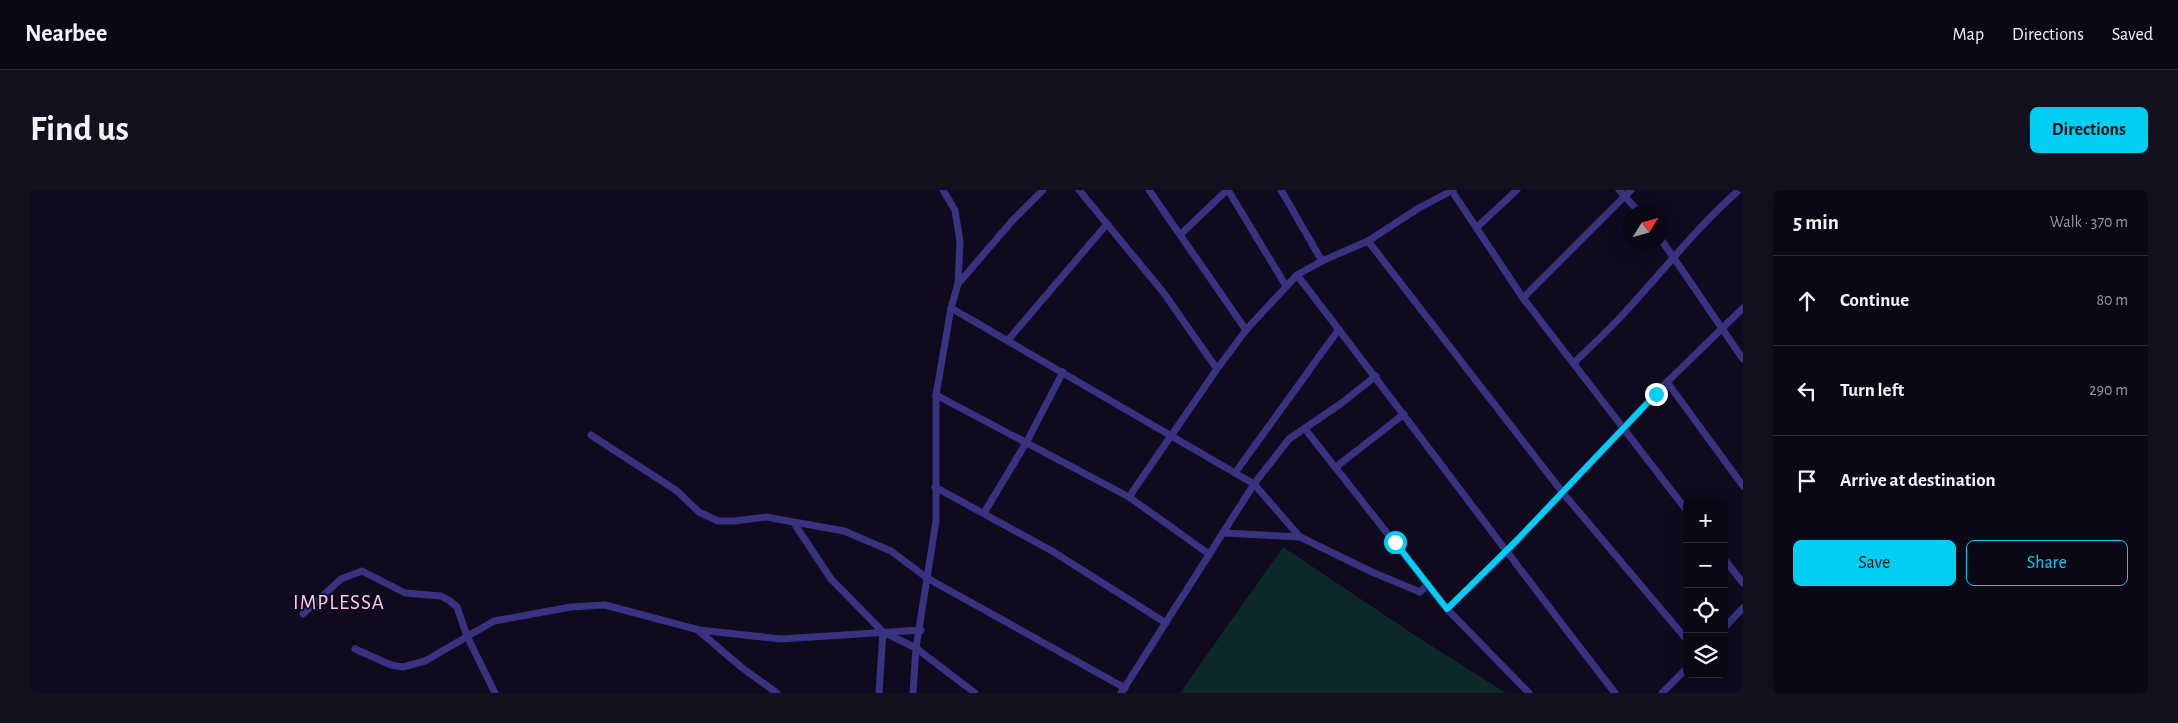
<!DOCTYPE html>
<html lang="en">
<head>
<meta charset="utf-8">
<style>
  :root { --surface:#0b0816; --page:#14111f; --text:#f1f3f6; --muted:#9a9aa1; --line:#2b2935; --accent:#00cff3 }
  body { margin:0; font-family:"Alegreya Sans",sans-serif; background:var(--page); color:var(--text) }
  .controls { position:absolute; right:15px; bottom:15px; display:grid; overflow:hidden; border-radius:8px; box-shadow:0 5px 20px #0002 }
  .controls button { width:45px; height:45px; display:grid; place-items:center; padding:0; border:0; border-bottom:1px solid var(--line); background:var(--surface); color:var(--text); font:25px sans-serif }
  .compass { position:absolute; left:1593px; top:15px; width:45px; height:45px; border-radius:50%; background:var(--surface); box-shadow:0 5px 20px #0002; rotate:53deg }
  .stop { position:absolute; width:15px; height:15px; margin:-11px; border:4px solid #00cff3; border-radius:50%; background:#fff }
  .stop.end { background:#00cff3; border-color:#fff; box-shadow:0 1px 5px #0008 }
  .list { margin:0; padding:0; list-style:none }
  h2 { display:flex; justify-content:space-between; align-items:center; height:65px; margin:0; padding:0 20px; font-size:21px }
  h2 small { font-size:16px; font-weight:400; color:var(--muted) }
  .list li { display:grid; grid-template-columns:32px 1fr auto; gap:15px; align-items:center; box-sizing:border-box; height:90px; padding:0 20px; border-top:1px solid var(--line) }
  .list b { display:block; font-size:19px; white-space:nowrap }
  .list em { font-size:16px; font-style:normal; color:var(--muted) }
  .actions { display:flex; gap:10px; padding:15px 20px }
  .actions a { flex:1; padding:11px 0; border:1px solid var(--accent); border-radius:8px; text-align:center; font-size:18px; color:var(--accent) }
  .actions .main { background:var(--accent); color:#111 }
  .icon { flex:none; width:28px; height:28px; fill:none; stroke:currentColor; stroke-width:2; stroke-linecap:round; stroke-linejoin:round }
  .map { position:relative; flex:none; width:1713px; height:503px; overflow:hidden; border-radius:8px }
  header { display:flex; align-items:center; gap:30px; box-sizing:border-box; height:70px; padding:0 25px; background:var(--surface); border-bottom:1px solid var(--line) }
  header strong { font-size:24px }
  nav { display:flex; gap:28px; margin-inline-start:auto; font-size:18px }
  .intro { display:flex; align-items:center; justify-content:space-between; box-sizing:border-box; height:120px; padding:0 30px }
  h1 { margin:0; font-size:35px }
  .button { padding:12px 22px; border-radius:8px; background:var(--accent); color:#111; font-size:18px; font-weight:700 }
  main { display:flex; gap:30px; padding:0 30px }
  aside { flex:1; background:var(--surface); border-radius:8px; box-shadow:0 5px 20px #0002 }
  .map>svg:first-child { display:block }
  .green { fill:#0d2829 }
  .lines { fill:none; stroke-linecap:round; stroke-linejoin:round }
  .minor { stroke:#383281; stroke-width:7 }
  .route { stroke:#00cff3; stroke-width:6 }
  .labels { text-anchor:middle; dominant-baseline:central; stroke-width:4; stroke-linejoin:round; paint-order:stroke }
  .quarter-label { font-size:21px; letter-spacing:1px; fill:#ffcae9; stroke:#0f0a1e }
</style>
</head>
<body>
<header>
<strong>Nearbee</strong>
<nav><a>Map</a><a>Directions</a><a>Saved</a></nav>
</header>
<div class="intro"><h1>Find us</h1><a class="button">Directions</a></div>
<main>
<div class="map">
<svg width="1713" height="503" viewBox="0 0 1713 503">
  <rect width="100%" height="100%" fill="#0f0a1e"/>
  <polygon class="green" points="1253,357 1392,450 1476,503 1150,503"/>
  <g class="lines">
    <g class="minor">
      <polyline points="1049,0 1133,102 1187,179"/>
      <polyline points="1119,0 1216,140"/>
      <polyline points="1198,0 1256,96"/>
      <polyline points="1251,0 1292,71"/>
      <polyline points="1589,0 1609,22"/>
      <polyline points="1422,1 1493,108 1657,321"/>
      <polyline points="1447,37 1487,0"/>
      <polyline points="1151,44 1197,0"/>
      <polyline points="1630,48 1713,169"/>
      <polyline points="1338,51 1533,303 1657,450"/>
      <path d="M 1267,85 C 1374,224 1478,365 1585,503"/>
      <polyline points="928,94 982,31 1013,0"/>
      <polyline points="1493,108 1601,0"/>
      <polyline points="921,118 1224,294 1270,347 1342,382 1390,402 1398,394"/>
      <polyline points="978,150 1077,34"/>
      <path d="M 1544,173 C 1561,156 1580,139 1596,121 C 1634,80 1667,37 1709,0"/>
      <polyline points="1637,192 1713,296"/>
      <polyline points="906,205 1099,307 1179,364"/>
      <polyline points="1275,239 1417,419 1499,503"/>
      <polyline points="561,245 647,301 669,322 688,331 705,331 736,327 814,341 861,361 897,388 1095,498"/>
      <polyline points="1306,277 1374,224"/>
      <polyline points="1205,283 1309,139"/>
      <polyline points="905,297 1022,361 1136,433"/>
      <polyline points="1099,307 1187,179 1216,140 1267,85 1292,71 1338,51 1389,18 1423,0"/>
      <polyline points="954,323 996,253 1033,182"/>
      <polyline points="764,333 801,389 853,442 886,458 945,503"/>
      <polyline points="1194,343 1270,347"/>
      <polyline points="1694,369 1713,393"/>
      <polyline points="1417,419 1476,362 1637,192 1713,118"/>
      <polyline points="273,424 311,389 332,381 375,403 411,406 420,411 427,417 437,446 465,503"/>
      <polyline points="1694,438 1713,418"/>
      <polyline points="669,441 711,477 747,503"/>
      <polyline points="325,459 361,475 373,477 395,471 464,431 541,417 575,415 669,440 751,449 891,440"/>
      <polyline points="849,503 853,442"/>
      <polyline points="883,503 886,458 906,331 906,205 921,118 928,94 930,52 925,20 913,0"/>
      <polyline points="1091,503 1224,294 1259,249 1309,215 1346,186"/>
      <polyline points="1632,503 1657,478"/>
    </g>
  </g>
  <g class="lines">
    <polyline class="route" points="1365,352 1417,419 1487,350 1626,204"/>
  </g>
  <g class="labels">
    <g class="quarter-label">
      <text x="309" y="412">IMPLESSA</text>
    </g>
  </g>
</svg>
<div class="controls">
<button>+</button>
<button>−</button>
<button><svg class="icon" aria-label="locate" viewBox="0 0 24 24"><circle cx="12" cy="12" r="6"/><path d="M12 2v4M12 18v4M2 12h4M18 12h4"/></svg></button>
<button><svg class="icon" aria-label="layers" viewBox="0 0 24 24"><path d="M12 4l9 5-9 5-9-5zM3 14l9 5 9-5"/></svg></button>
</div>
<svg class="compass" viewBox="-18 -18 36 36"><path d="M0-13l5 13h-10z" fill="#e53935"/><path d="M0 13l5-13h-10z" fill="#9a9aa1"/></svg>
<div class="stop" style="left:1365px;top:352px"></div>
<div class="stop end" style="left:1626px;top:204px"></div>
</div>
<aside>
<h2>5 min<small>Walk · 370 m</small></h2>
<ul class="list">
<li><svg class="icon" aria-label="ahead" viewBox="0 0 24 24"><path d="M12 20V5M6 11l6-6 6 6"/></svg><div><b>Continue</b></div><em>80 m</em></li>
<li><svg class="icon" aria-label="left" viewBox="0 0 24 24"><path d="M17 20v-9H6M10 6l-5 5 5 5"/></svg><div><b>Turn left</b></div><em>290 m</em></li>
<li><svg class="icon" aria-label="arrive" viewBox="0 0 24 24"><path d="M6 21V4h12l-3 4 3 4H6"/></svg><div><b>Arrive at destination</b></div></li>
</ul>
<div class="actions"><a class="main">Save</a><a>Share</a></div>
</aside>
</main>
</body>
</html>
